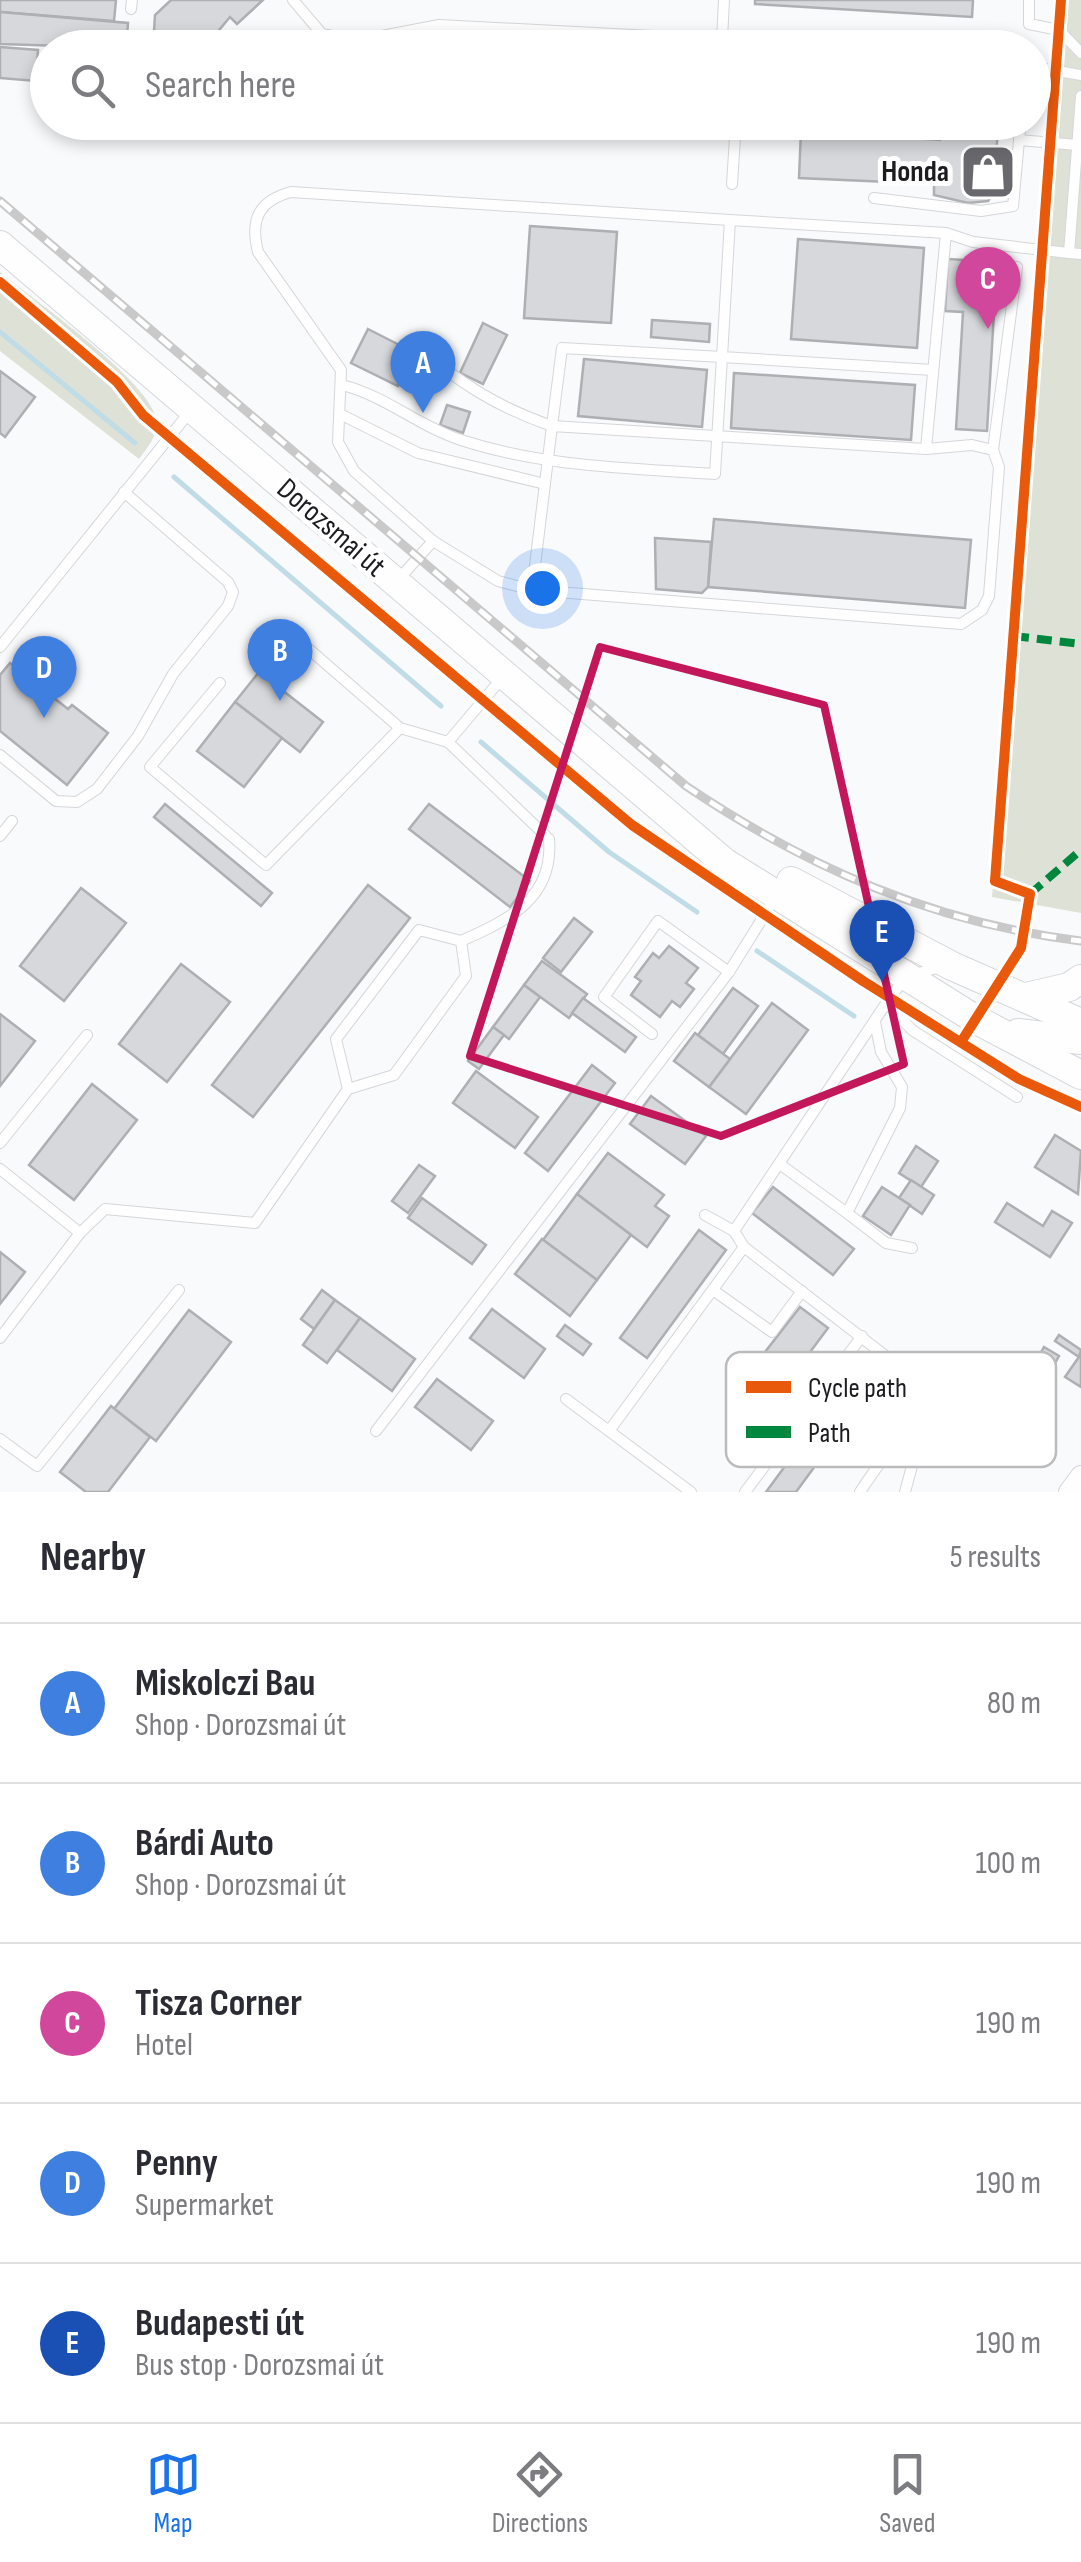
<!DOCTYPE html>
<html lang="en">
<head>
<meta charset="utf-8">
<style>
  :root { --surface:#fff; --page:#f2f2f3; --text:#2b2b33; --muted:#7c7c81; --line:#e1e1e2; --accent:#1a73e8 }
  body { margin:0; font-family:"Sofia Sans Condensed",sans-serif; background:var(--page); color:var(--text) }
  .you { position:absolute; left:542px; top:588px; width:35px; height:35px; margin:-25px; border:8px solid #fff; border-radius:50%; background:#1a73e8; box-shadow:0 0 0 15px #1a73e833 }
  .badge { display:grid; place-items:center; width:65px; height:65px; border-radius:50%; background:var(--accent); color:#fff; font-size:32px; font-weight:700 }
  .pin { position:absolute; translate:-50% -82px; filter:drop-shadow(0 2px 5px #0008) }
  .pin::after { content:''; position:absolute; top:52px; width:35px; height:30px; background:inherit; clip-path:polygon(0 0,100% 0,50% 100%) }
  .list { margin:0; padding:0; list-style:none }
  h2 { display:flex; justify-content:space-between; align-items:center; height:130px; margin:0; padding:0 40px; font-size:42px }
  h2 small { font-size:32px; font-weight:400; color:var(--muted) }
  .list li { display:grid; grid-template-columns:65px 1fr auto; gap:30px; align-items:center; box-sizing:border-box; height:160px; padding:0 40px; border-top:2px solid var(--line) }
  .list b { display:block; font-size:38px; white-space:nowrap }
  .list p { margin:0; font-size:32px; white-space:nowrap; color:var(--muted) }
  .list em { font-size:32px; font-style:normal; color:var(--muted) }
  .icon { flex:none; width:55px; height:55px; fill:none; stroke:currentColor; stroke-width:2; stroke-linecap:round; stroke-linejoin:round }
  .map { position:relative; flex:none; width:1081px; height:1492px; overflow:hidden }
  .search { position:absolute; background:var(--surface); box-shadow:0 5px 15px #0003; left:30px; right:30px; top:30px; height:110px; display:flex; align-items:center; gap:25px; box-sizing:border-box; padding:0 35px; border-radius:55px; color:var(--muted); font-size:38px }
  .sheet { height:930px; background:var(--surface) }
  nav { display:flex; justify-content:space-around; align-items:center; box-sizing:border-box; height:140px; border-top:2px solid var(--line); background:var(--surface); font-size:28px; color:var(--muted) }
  nav a { display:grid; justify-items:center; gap:5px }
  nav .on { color:var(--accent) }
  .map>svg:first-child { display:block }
  .green { fill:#dee2d6 }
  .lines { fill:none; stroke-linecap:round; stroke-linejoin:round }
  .stream { stroke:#c0dce6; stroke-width:5 }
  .building { fill:#d7d8db; stroke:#aeafb2; stroke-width:2.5 }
  .lane-casing { stroke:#d5d6d9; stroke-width:12 }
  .street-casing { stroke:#d5d6d9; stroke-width:22 }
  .secondary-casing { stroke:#d5d6d9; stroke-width:30 }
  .lane { stroke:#fefeff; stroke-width:10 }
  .street { stroke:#fefeff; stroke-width:20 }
  .secondary { stroke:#fefeff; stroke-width:28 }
  .rail-casing { stroke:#c9c9c9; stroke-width:9 }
  .rail { stroke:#fff; stroke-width:5; stroke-dasharray:15; stroke-linecap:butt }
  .quiet { stroke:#00873e; stroke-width:8; stroke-dasharray:15 8; stroke-linecap:butt }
  .cycleway-casing { stroke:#fff; stroke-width:16 }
  .cycleway { stroke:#e8590c; stroke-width:10 }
  .marked { fill:none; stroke:#c2185b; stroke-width:8; stroke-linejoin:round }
  .labels { text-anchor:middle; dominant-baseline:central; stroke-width:10; stroke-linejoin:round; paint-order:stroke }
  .poi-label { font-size:30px; font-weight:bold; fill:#1b1b20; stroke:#fff; text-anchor:end }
  .street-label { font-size:30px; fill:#1b1b20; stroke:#fff }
  .key { fill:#fff; stroke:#bbbbbc; stroke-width:2.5 }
  .key-label { font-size:28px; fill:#1b1b20 }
</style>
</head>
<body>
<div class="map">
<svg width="1081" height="1492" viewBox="0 0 1081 1492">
  <rect width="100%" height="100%" fill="#f9fafc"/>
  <g class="green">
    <polygon points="1054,0 1081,0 1081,913 992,897"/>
    <path d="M 0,272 C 31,298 158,386 157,424 C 156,438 147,448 139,459 L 0,351 Z"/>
  </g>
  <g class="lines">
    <g class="stream">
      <polyline points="0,332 135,443"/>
      <polyline points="174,477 441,706"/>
      <polyline points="481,742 609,852 697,912"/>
      <polyline points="757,951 854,1016"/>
    </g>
  </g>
  <g class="building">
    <polygon points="0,0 116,0 114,21 0,12"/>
    <polygon points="171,0 263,0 237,24 230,17 214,36 166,44 154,31 155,15"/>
    <polygon points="755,0 973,0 972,17 755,4"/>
    <polygon points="0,12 128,23 126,48 0,44"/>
    <polygon points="0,47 38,50 36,81 0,78"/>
    <polygon points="942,128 998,132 996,153 1004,179 988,201 968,203 934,195 934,184 799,178 801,131 940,140"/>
    <polygon points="530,226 617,232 611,323 524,318"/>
    <polygon points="798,239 924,248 917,348 791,339"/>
    <polygon points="948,259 997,262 987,431 956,429 963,312 945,311"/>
    <polygon points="652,320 710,324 709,342 651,337"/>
    <polygon points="483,323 507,335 483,384 460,373"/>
    <polygon points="368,329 415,353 398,386 351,363"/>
    <polygon points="584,359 707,370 702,427 578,416"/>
    <polygon points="0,371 35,397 5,437 0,433"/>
    <polygon points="734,373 915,385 911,440 731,428"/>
    <polygon points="419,376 433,384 425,397 411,389"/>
    <polygon points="447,405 470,412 463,433 440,425"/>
    <polygon points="714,519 971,540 965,608 708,587"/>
    <polygon points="655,538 711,542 708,587 702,593 656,589"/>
    <polygon points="10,663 68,709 72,705 108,733 67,785 0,731 0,675"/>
    <polygon points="259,672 323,722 300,752 235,702"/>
    <polygon points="235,702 282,738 244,787 197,751"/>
    <polygon points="165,804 272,893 261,906 154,817"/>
    <polygon points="429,804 530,881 510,907 409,829"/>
    <polygon points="368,885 410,918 253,1117 212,1085"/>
    <polygon points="81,888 126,923 64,1001 20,966"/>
    <polygon points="574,918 592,932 561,972 543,958"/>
    <polygon points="669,946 698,968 686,983 694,989 680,1007 672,1001 660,1017 631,995 641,981 635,977 653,953 659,958"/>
    <polygon points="542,961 587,994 569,1018 524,985"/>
    <polygon points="181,964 230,1002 167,1082 119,1044"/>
    <polygon points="524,985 540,997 509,1039 493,1027"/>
    <polygon points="733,988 758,1006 723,1054 698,1035"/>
    <polygon points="583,998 636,1037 625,1052 572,1013"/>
    <polygon points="772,1003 808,1030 746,1114 709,1087"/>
    <polygon points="0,1014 35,1041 0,1086"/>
    <polygon points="493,1027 504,1035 479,1069 468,1061"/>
    <polygon points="695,1033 730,1059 709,1087 674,1061"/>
    <polygon points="592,1065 615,1083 548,1171 525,1153"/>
    <polygon points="476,1071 538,1117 515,1148 453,1103"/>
    <polygon points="92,1084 137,1120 74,1200 29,1165"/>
    <polygon points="651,1096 706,1136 685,1164 630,1124"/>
    <polygon points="1055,1135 1081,1151 1078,1194 1035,1167"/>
    <polygon points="916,1146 938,1161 921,1187 899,1173"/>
    <polygon points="608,1153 664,1195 655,1206 669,1216 647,1247 577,1194"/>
    <polygon points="419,1165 435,1176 408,1213 392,1201"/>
    <polygon points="911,1180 934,1195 922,1214 899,1198"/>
    <polygon points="773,1187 854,1249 833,1275 752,1213"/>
    <polygon points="882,1187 910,1205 891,1235 863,1216"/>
    <polygon points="577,1194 631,1235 597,1280 543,1240"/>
    <polygon points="422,1198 486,1245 472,1264 408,1218"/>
    <polygon points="1007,1203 1043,1226 1052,1211 1072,1223 1050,1257 995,1222"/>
    <polygon points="699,1230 726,1250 647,1358 620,1338"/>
    <polygon points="542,1239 597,1280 570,1316 515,1274"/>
    <polygon points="0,1252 25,1272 0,1304"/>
    <polygon points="322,1290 335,1300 314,1329 301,1319"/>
    <polygon points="335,1300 360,1318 327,1363 303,1345"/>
    <polygon points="800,1307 828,1328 787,1383 758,1361"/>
    <polygon points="492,1309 545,1349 524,1378 470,1338"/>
    <polygon points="189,1310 231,1342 156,1441 114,1409"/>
    <polygon points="360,1318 415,1359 392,1391 337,1350"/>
    <polygon points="565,1325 591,1344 583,1355 557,1336"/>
    <polygon points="1059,1335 1081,1350 1079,1357 1055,1341"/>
    <polygon points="1044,1347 1059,1356 1045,1381 1030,1372"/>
    <polygon points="1081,1354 1081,1387 1065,1377"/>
    <polygon points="866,1356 885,1370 840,1432 796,1492 766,1492"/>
    <polygon points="437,1379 493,1421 471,1450 415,1407"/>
    <polygon points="111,1406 150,1437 108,1492 86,1492 60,1472"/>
  </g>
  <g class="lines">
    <g class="lane-casing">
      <g id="lane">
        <polyline points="293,0 322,34 356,41 439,25 883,48"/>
        <polyline points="1029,0 1029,24 1059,30 1081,53"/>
        <polyline points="131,9 132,0"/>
        <polyline points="722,39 724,0"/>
        <polyline points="1034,67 1081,75"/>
        <polyline points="1081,96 1069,253 1081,254"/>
        <polyline points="1021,122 1019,140 1077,145"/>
        <polyline points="732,184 736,122"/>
        <polyline points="874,198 981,211 1013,206 1019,140"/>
        <polyline points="933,370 722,357 730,220 946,233"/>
        <path d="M 342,385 C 386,396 418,426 461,440 C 544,467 628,468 715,474 L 722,357 L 562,348 L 552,426 C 497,407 457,382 414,343"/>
        <polyline points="340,414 418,453 545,484"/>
        <polyline points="993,450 1017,267"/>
        <path d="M 433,541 L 354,471 L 338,442 L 341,370 L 258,252 C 250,220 258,201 291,192 L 730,220"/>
        <polyline points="398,580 433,541 498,581 532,590 552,426 926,449 946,233 973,242 1069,253"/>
        <polyline points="532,590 961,624 982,610 989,596 999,467 993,450 972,445 926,449"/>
        <polyline points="303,644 400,728"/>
        <polyline points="0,647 192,409"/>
        <polyline points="220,683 150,767 266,865 400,728 448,742"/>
        <polyline points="0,755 56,801 77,802 97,789 138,736 173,674 228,606 233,592 228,582 124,492"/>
        <polyline points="0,836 12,821"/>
        <path d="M 461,941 C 509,920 554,898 549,839 L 448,742 L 502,678"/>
        <polyline points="887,1003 912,1030 1017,1097"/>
        <polyline points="652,1034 604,997 658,921 729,972"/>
        <polyline points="0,1143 87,1035"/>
        <polyline points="781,1165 847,1213 900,1108 902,1087 881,1052 875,1022"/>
        <polyline points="0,1169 80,1233 0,1338"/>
        <polyline points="847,1213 886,1243 912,1248"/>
        <polyline points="705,1215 734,1231"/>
        <polyline points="80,1233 105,1209 255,1223 348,1089 336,1039 419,930 461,941 466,976 394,1075 348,1089"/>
        <path d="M 744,1247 L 909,1374 C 912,1430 889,1447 860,1492"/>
        <polyline points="713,1290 772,1332 802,1291"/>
        <polyline points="566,1399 691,1492"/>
        <polyline points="376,1431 729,972 777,895"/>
        <polyline points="609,1431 744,1247 734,1231 891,996 907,976 941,967"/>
        <polyline points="0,1439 37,1466 179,1290"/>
        <polyline points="745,1492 862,1336"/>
        <polyline points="905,1492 913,1462 911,1414"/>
      </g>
    </g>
    <g class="street-casing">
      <polyline id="street" points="1069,1492 1081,1476"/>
    </g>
    <g class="secondary-casing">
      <g id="secondary">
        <polyline points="0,245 724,862 975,1019 1081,1075"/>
        <polyline points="791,881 952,966 1081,1023"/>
        <polyline points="1026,997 1069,987 1081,979"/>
        <polyline points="1018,1033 1081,1040"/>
      </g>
    </g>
    <use href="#lane" class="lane"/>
    <use href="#street" class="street"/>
    <use href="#secondary" class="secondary"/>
    <g class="rail-casing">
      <path id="rail" d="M 0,201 L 686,786 C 808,868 934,923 1081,941"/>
    </g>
    <use href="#rail" class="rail"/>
    <g class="quiet">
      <polyline points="1014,636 1081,644"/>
      <polyline points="1030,894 1081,850"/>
    </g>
    <g class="cycleway-casing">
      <g id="cycleway">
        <polyline points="0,282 117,382 143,415 632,825 863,981 1019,1079 1081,1107"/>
        <polyline points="961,1042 1021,948 1030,894 995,881 1061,0"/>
      </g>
    </g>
    <use href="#cycleway" class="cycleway"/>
  </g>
  <path class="marked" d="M 600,647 L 824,705 L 904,1064 L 721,1136 L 470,1056 Z"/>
  <defs>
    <g id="shop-square" transform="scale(2.875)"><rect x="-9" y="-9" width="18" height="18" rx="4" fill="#69696d" stroke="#fff"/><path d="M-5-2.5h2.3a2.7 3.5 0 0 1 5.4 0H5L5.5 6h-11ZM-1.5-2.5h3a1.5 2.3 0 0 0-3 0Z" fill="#fff"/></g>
  </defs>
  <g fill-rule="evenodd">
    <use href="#shop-square" x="988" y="172"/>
  </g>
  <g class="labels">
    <g class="poi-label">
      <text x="949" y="172">Honda</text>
    </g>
    <g class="street-label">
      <text transform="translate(331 528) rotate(41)">Dorozsmai út</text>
    </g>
  </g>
  <rect x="726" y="1352" width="330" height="115" rx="15" class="key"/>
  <rect x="746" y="1381" width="45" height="12" fill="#e8590c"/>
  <rect x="746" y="1426" width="45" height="12" fill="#00873e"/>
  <g class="key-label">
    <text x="808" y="1397">Cycle path</text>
    <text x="808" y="1442">Path</text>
  </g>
</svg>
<div class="you"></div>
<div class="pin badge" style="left:423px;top:413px;background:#3f7fe0">A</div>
<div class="pin badge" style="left:280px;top:701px;background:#3f7fe0">B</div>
<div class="pin badge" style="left:988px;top:329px;background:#d1479c">C</div>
<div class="pin badge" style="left:44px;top:718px;background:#3f7fe0">D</div>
<div class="pin badge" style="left:882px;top:982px;background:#1a4fb4">E</div>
<div class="search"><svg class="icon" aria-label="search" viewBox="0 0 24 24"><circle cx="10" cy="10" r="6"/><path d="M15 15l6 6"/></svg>Search here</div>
</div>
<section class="sheet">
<h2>Nearby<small>5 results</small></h2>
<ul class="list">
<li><span class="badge" style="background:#3f7fe0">A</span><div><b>Miskolczi Bau</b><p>Shop · Dorozsmai út</p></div><em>80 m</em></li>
<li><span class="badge" style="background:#3f7fe0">B</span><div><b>Bárdi Auto</b><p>Shop · Dorozsmai út</p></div><em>100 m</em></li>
<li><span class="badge" style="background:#d1479c">C</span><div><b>Tisza Corner</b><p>Hotel</p></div><em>190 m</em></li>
<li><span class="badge" style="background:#3f7fe0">D</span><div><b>Penny</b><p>Supermarket</p></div><em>190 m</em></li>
<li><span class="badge" style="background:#1a4fb4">E</span><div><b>Budapesti út</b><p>Bus stop · Dorozsmai út</p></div><em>190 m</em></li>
</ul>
</section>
<nav>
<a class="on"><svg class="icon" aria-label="map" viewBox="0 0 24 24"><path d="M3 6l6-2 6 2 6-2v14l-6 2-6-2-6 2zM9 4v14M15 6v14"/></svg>Map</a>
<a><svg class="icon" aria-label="directions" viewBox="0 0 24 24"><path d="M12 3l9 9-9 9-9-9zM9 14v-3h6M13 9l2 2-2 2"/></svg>Directions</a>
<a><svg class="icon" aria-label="saved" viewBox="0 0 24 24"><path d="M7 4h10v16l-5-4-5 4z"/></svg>Saved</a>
</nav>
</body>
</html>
